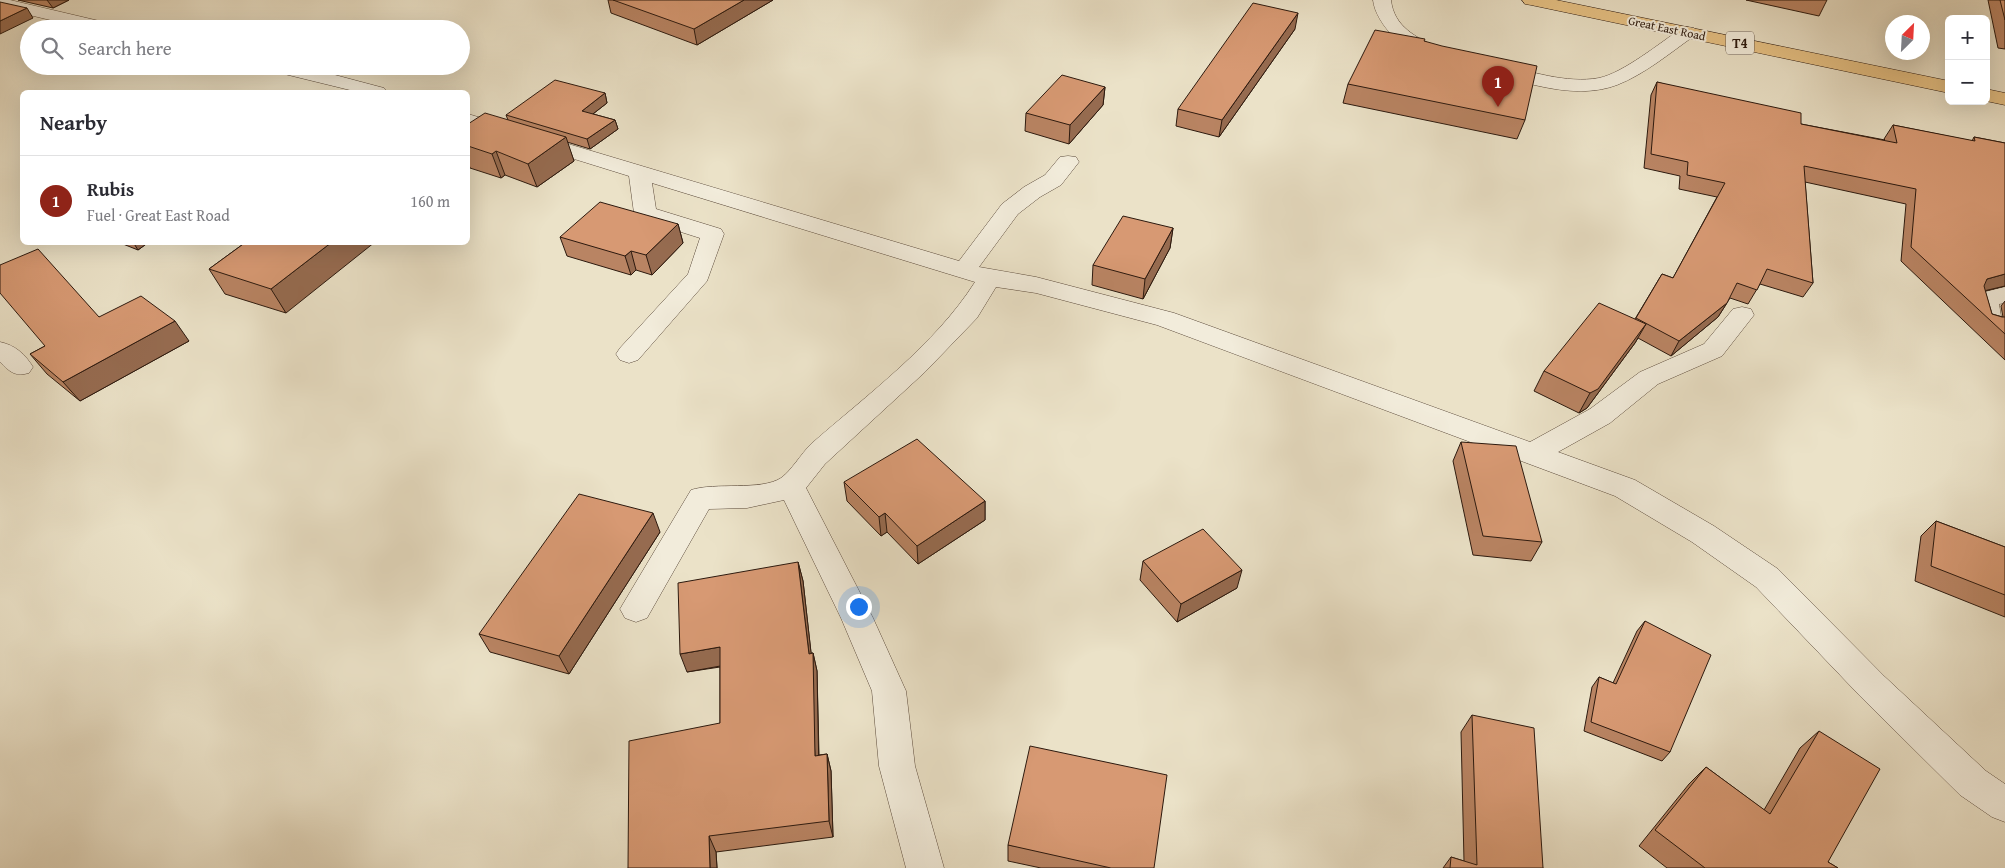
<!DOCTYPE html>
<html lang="en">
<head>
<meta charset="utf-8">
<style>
  :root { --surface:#fff; --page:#f2f2f3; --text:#2b2b33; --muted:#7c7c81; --line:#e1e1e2; --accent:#8f2418 }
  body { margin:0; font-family:"Gentium Book Plus",serif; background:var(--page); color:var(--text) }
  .controls { position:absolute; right:15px; top:15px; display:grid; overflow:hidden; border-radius:8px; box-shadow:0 5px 20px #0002 }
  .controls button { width:45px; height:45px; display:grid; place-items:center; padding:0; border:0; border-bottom:1px solid var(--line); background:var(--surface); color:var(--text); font:25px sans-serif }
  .compass { position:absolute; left:1885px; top:15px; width:45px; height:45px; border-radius:50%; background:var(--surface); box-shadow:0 5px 20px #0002; rotate:24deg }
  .you { position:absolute; left:858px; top:606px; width:18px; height:18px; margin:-12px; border:4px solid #fff; border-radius:50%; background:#1a73e8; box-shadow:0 0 0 8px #1a73e833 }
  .badge { display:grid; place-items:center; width:32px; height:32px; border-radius:50%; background:var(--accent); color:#fff; font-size:16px; font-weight:700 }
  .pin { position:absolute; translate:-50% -41px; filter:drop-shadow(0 1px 2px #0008) }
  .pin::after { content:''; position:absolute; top:26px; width:18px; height:15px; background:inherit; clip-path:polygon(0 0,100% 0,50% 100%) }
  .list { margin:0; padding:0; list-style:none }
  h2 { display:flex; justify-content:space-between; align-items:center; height:65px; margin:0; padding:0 20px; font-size:21px }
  h2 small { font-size:16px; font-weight:400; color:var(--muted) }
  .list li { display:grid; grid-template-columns:32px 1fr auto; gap:15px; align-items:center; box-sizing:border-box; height:90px; padding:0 20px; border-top:1px solid var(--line) }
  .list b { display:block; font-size:19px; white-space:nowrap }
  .list p { margin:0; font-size:16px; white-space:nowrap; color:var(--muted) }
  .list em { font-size:16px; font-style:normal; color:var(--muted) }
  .icon { flex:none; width:28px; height:28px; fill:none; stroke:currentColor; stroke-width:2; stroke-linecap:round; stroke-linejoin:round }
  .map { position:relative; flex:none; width:2005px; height:868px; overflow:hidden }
  .search { position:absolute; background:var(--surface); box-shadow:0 5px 20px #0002; left:20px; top:20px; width:450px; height:55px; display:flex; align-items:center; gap:12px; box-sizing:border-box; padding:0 18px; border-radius:28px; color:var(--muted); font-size:19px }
  .panel { position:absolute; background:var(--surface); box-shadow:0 5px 20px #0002; left:20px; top:90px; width:450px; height:155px; border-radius:8px }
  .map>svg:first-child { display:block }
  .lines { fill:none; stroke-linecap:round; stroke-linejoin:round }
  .service-casing { stroke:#5c4b3c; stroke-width:1 }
  .minor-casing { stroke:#5c4b3c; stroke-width:1 }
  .trunk-casing { stroke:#2c190e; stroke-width:1 }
  .service { fill:#f2ecdb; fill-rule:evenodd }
  .minor { fill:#f2ecdb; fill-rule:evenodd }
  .trunk { fill:#e6c184; fill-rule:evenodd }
  .wall { fill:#b98463; stroke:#2c190e }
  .shaded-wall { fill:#966b50; stroke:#2c190e }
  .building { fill:#d79973; stroke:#2c190e }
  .labels { text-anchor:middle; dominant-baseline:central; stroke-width:4; stroke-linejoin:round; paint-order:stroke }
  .far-street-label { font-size:12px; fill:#2c190e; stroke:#f2ecdb }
  .shield { fill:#f2ecdb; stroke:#67584c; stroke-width:1 }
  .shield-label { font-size:14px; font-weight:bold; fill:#2c190e }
</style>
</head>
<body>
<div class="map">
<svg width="2005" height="868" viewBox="0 0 2005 868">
  <rect width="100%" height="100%" fill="#ebe2c8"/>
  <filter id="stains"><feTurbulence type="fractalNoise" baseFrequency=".004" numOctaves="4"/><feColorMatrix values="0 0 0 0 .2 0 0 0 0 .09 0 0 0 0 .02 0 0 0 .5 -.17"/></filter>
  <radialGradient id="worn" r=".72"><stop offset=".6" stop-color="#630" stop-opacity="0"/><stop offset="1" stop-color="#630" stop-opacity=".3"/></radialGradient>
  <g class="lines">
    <g class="service-casing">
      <g id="service">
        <path d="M 1373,0 L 1391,0 C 1394,27 1416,37 1438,48 L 1440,52 L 1438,56 C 1411,62 1375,24 1373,0 Z"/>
        <path d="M 1688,27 L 1694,28 L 1697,32 L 1694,36 C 1670,53 1645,74 1617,85 C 1577,100 1531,84 1492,74 L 1489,70 L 1492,66 L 1499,64 C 1530,71 1566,84 1599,78 C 1623,73 1660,43 1682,28 Z"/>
      </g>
    </g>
    <g class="minor-casing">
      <g id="minor">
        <polygon points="0,0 10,0 112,24 118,25 121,29 88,29 0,8"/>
        <polygon points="266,66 301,66 384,88 387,92 358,92 268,70"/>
        <path d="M 468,114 L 959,261 L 1002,204 L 1024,187 L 1045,175 L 1060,157 L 1068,156 L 1076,157 L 1079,162 L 1061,185 L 1040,197 L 1018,214 L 979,267 L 1036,277 L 1174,313 L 1530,442 L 1590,409 L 1640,372 L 1704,344 L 1733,309 L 1742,307 L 1751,309 L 1754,315 L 1722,356 L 1658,384 L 1610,423 L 1558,452 L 1635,480 L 1714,526 L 1778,569 L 1884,676 L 1986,771 L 2005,784 L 2005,822 L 1992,817 L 1960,795 L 1860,696 L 1756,587 L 1692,542 L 1615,496 L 1157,325 L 1036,293 L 996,287 L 977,318 L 925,372 L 825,464 L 806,488 L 873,618 L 906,691 L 915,766 L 944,868 L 906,868 L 879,766 L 872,691 L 841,618 L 784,500 L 747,508 L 709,509 L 647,618 L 636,622 L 625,618 L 620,609 L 691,490 C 715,482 761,491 781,478 C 791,471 801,454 811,444 C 867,395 935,345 975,282 L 652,183 L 656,209 L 721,229 L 724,234 L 707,281 L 638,360 L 629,363 L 620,360 L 616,354 L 620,348 L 688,274 L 700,238 L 637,218 L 634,213 L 629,176 L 468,126 Z"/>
        <polygon points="2005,287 2005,303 1999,304 2002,322 1999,328 1990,330 1981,328 1978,322 1974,300 1977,294"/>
        <path d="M 0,342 C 15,345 25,354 33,367 L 29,373 C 15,377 10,372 0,362 Z"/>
      </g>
    </g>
    <g class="trunk-casing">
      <g id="trunk">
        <polygon points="1522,0 1556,0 1949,81 1949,93 1531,5 1525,4"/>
        <polygon points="1986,89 2005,93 2005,105 1986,101"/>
      </g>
    </g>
    <use href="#service" class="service"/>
    <use href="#minor" class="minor"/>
    <use href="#trunk" class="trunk"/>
  </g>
  <g class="wall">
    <polygon points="18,0 69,0 53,8"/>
    <polygon points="608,0 773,0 697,45 611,13"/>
    <polygon points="1746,0 1827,0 1819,16"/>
    <polygon points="1988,0 2005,0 2005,49 1998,48"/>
    <polygon points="1295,29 1219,137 1176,126 1178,109"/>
    <polygon points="1425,41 1525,120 1517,139 1343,103 1348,84"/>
    <polygon points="1657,82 1801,124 1885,140 1884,139 1893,125 1972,141 1974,137 2005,143 2005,286 1985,291 1992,314 2003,317 2001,306 2005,301 2005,360 1901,261 1906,204 1805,182 1813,283 1803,297 1760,284 1748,304 1730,298 1718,317 1671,356 1638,338 1635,343 1587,408 1579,413 1534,391 1544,371 1635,319 1662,274 1673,278 1717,197 1679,189 1680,176 1644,168 1651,95"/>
    <polygon points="1105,87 1103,105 1069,144 1025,131 1026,113"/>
    <polygon points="605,93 607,103 593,114 615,120 618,129 590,149 567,142 574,161 537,187 505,175 501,178 470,168 468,170 468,124 508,120 506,115"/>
    <polygon points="678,224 683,243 652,275 636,270 631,275 567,256 560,237"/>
    <polygon points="1173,228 1170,248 1143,299 1092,285 1093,265"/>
    <polygon points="118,242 149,242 138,250"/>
    <polygon points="246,242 286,313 225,294 209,269"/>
    <polygon points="99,317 189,341 80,401 47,374 30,354"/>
    <polygon points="1461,442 1542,542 1531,561 1473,555 1453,461"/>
    <polygon points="844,482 985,501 985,520 918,564 887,532 881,536 847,501"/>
    <polygon points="1936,521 2005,547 2005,617 1915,581 1921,536"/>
    <polygon points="660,532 569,674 490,652 479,634"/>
    <polygon points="1143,561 1237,588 1177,622 1140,580"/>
    <polygon points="798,562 803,581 811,653 813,653 817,671 819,755 827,754 831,771 833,837 716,852 717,868 628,868 720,723 720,667 687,672"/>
    <polygon points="1645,621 1670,752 1662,761 1584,731 1592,687 1599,677 1613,683 1637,631"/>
    <polygon points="1472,715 1543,868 1443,868 1451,857 1464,861 1461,732"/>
    <polygon points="1819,731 1828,862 1838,868 1667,868 1639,846 1689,784 1706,767 1764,810 1800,748"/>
    <polygon points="1008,845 1154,868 1041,868 1008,861"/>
  </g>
  <g class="shaded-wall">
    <polygon points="47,0 69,0 53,8"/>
    <polygon points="744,0 773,0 697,45 694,29"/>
    <polygon points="27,8 33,18 0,34 0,21"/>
    <polygon points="1298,13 1295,29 1219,137 1222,120"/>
    <polygon points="1105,87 1103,105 1069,144 1070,125"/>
    <polygon points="605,93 607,103 585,120 582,111"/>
    <polygon points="615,120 618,129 590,149 587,139"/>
    <polygon points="566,137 574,161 537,187 528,164"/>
    <polygon points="496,151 505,175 501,178 492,154"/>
    <polygon points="468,161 470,168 468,170"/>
    <polygon points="678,224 683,243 652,275 646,255"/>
    <polygon points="1173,228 1170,248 1143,299 1145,279"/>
    <polygon points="133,242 149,242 138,250"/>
    <polygon points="332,242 375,242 286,313 271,289"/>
    <polygon points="631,251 636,270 631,275 625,256"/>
    <polygon points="2005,274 2005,286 1975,293 1987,279"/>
    <polygon points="1727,303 1718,317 1671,356 1679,341"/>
    <polygon points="175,321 189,341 80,401 63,382"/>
    <polygon points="1646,324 1635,343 1587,408 1579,413 1590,393"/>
    <polygon points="985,501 985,520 918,564 917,546"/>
    <polygon points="653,513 660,532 569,674 559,656"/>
    <polygon points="885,513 887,532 881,536 879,517"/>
    <polygon points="798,562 803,581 813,670 813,653 817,671 819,773 815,756 809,654"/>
    <polygon points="1242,570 1237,588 1177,622 1181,604"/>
    <polygon points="720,647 726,665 687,672 680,654"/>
    <polygon points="827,754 831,771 833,837 829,821"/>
    <polygon points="709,836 716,852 717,868 710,868"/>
  </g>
  <g class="building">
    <polygon points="613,0 744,0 694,29"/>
    <polygon points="2000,0 2005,0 2005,20"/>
    <polygon points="0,2 27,8 0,21"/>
    <polygon points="1253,3 1298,13 1222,120 1178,109"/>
    <polygon points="1375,30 1425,39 1424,41 1442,46 1537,66 1525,120 1348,84"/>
    <polygon points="1062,75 1105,87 1070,125 1026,113"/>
    <polygon points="555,80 605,93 582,111 615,120 587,139 506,115"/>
    <polygon points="1657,82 1801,113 1801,124 1897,143 1893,125 1975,141 1974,137 2005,143 2005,274 1987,279 1984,286 1992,314 2002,317 2005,317 2005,334 1911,247 1916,189 1804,166 1813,283 1767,269 1757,290 1737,283 1727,303 1679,341 1636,318 1662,274 1673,278 1725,183 1687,175 1688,162 1651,154"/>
    <polygon points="485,113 566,137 528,164 496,151 492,154 468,146 468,124"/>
    <polygon points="600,202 678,224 646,255 631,251 625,256 560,237"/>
    <polygon points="1123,216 1173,228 1145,279 1093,265"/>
    <polygon points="246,242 332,242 271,289 209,269"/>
    <polygon points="38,249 99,317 141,296 175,321 63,382 30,354 45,346 0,293 0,265"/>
    <polygon points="1599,303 1646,324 1598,389 1590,393 1544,371"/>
    <polygon points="917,439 985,501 917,546 885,513 879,517 844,482"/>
    <polygon points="1461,442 1516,446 1542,542 1483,536"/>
    <polygon points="579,494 653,513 559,656 479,634"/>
    <polygon points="1936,521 2005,547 2005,595 1931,566"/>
    <polygon points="1203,529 1242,570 1181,604 1143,561"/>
    <polygon points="798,562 809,654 813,653 815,756 827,754 829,821 709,836 710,868 628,868 629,741 720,723 720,647 680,654 678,583"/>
    <polygon points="1645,621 1711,655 1670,752 1591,722 1599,677 1616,684"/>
    <polygon points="1472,715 1534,728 1543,868 1450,868 1451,857 1477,865"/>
    <polygon points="1819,731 1880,769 1828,862 1838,868 1705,868 1655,830 1706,767 1770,814"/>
    <polygon points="1030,746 1167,775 1154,868 1111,868 1008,845"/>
  </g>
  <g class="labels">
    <g class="far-street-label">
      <text transform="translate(1667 28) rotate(12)">Great East Road</text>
    </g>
    <rect class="shield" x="1726" y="31.5" width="28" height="23" rx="4"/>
    <g class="shield-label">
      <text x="1740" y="43">T4</text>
    </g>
  </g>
  <rect width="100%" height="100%" filter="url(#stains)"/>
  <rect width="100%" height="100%" fill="url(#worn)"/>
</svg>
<div class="controls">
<button>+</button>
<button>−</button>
</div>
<svg class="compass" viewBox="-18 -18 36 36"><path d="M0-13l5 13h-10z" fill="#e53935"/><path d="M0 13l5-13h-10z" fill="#7c7c81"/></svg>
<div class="you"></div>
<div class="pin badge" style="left:1498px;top:107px">1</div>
<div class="search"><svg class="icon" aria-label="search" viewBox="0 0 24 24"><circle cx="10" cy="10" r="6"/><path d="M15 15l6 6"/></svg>Search here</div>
<section class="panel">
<h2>Nearby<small></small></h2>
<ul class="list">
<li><span class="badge">1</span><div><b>Rubis</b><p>Fuel · Great East Road</p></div><em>160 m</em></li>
</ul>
</section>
</div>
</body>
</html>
